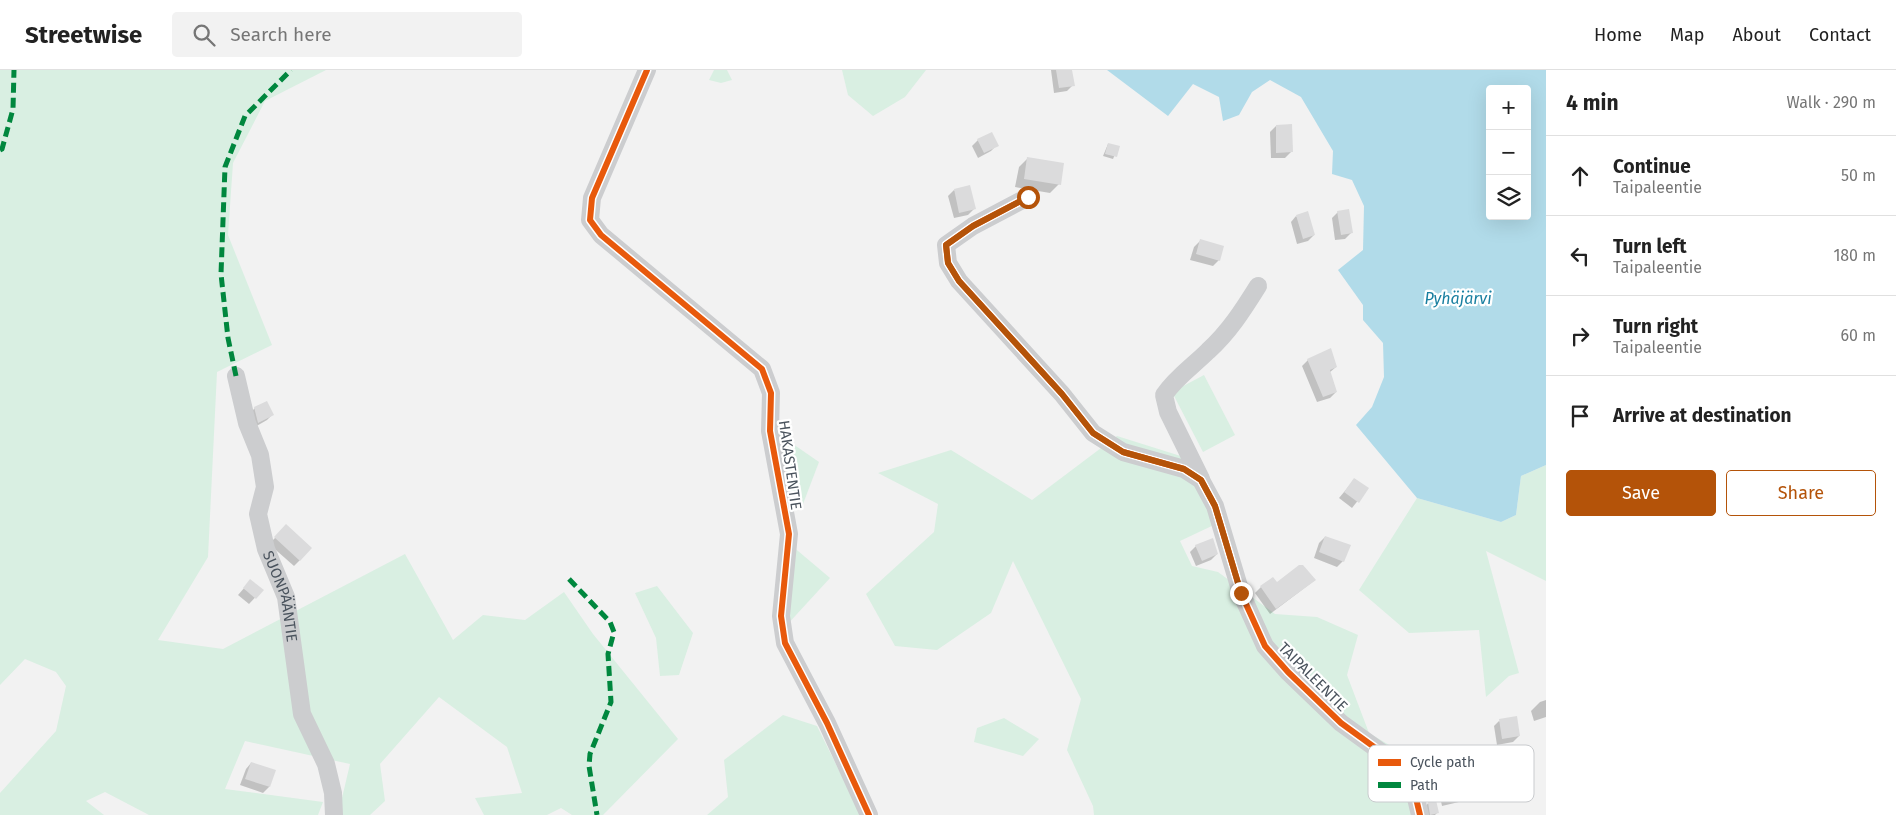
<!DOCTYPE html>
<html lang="en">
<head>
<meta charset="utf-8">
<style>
  :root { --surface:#fff; --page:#f2f2f2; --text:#222; --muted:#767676; --line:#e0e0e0; --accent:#b45309 }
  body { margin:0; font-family:"Fira Sans",sans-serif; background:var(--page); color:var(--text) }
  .controls { position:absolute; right:15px; top:15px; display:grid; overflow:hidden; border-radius:5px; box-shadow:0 5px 20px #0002 }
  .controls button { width:45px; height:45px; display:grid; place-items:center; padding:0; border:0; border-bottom:1px solid var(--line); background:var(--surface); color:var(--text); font:25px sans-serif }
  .stop { position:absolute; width:15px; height:15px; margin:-11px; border:4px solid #b45309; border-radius:50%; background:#fff }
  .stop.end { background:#b45309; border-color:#fff; box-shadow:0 1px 5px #0008 }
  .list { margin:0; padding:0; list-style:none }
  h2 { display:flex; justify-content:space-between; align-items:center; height:65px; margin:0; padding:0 20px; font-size:21px }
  h2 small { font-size:16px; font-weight:400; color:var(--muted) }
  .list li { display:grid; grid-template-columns:32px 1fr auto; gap:15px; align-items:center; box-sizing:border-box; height:80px; padding:0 20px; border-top:1px solid var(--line) }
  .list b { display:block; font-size:19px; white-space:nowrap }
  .list p { margin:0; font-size:16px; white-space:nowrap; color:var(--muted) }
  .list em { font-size:16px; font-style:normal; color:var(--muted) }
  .actions { display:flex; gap:10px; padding:15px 20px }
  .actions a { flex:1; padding:11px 0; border:1px solid var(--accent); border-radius:5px; text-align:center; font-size:18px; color:var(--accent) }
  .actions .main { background:var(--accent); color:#fff }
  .icon { flex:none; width:28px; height:28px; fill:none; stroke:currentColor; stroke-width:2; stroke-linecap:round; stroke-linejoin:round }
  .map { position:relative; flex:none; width:1546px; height:745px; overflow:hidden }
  header { display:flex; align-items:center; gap:30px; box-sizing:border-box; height:70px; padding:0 25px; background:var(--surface); border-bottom:1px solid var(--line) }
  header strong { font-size:24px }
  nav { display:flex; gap:28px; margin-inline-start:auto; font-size:18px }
  .search { width:350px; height:45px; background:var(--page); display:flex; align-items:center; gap:12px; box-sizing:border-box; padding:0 18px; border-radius:5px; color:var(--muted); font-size:19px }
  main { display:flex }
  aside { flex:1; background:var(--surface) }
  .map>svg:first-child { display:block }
  .green { fill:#d9efe2 }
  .water { fill:#b1dbe9; fill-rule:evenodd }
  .shadow { fill:#0003 }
  .building { fill:#dbdbdc }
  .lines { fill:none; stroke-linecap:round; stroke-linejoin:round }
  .minor { stroke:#cccdcf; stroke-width:18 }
  .quiet { stroke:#00873e; stroke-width:5; stroke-dasharray:10 5; stroke-linecap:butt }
  .cycleway-casing { stroke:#fff; stroke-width:9 }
  .cycleway { stroke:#e8590c; stroke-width:6 }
  .route { stroke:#b45309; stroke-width:6 }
  .labels { text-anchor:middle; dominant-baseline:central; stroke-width:4.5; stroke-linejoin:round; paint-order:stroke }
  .street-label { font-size:15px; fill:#4a535d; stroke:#fff }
  .water-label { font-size:16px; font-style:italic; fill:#197fa0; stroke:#fff }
  .key { fill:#fff; stroke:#c9cbce; stroke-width:1 }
  .key-label { font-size:14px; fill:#4a535d }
</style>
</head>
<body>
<header>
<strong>Streetwise</strong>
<div class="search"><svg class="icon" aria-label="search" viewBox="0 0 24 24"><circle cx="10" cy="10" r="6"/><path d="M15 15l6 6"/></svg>Search here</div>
<nav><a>Home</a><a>Map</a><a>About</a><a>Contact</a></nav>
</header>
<main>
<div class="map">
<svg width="1546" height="745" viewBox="0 0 1546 745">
  <rect width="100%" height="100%" fill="#f2f2f2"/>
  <g class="green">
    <polygon points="0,0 326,0 265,31 233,93 228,165 272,275 217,302 208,487 158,570 223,579 405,484 453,570 483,545 525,550 564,522 593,564 678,669 603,745 572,745 561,738 547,745 484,745 475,728 522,723 507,677 439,627 380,694 385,731 370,745 338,745 350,694 245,671 225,719 323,732 318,745 149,745 105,722 86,731 104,745 0,745 0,723 56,661 66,616 56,602 25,589 0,615"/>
    <polygon points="714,0 727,0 732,10 721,13 709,10"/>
    <polygon points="842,0 926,0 905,27 873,46 848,25"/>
    <polygon points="1204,305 1235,365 1203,382 1172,322"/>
    <polygon points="777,363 819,392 803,434 781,435"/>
    <polygon points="1117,366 1187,388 1216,454 1180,471 1192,496 1218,502 1275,544 1317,547 1358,565 1347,605 1369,663 1406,685 1418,745 1094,745 1093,736 1067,680 1081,629 1013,491 991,543 937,580 895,576 866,524 934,462 938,434 878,403 951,380 1032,430"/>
    <polygon points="1546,395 1546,511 1486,481 1519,603 1509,606 1486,627 1479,560 1409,563 1359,520 1417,428 1501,452 1516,445 1521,406"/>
    <polygon points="785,470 830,508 785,557"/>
    <polygon points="657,516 693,563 679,605 660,606 656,568 635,523"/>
    <polygon points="783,645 817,656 861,745 707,745 728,727 724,690"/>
    <polygon points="1004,648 1039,669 1023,686 974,672 977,658"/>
  </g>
  <path class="water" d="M 1107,0 L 1546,0 L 1546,395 L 1521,406 L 1516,445 L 1501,452 L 1417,428 L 1356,355 L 1372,337 L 1384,307 L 1383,273 L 1363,250 L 1363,235 L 1338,200 L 1363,180 L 1364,136 L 1352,110 L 1332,104 L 1333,81 L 1301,27 L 1270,10 L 1252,22 L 1239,45 L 1223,51 L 1219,27 L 1193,14 L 1168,46 ZM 1490,19 L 1527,19 L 1527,146 L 1490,146 Z"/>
  <g class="shadow">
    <polygon points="1051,0 1071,0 1073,15 1067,21 1054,23"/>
    <polygon points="1276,56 1291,82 1285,88 1271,88 1270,62"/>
    <polygon points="978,70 997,75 991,81 978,88 972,76"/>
    <polygon points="1108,74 1118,77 1113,89 1103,86"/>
    <polygon points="1028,88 1059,114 1050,123 1015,117 1019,97"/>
    <polygon points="954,120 974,139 968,145 954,148 948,126"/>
    <polygon points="1338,142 1351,163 1345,169 1335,170 1332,148"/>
    <polygon points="1296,146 1314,165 1308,171 1297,174 1291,152"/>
    <polygon points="1200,171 1219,190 1213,196 1190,190 1194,177"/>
    <polygon points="1308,290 1336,297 1329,303 1336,322 1330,328 1317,332 1302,296"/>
    <polygon points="255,338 273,344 267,350 253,358 249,344"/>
    <polygon points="1355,409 1367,419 1352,438 1339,428"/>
    <polygon points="281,462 300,490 294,496 269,474"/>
    <polygon points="1325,467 1343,491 1337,497 1314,488 1319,473"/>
    <polygon points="1196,476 1217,484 1211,490 1196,496 1190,482"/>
    <polygon points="1315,510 1270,544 1255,523 1261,517"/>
    <polygon points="245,517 262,520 249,534 238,525"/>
    <polygon points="1546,630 1546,647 1534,651 1531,641 1540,632"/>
    <polygon points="1499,651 1519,666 1513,672 1497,675 1494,656"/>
    <polygon points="251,693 274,701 269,717 263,723 240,715 246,699"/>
    <polygon points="1446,704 1510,713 1501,722 1442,736 1437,713"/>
    <polygon points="1428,733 1438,742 1435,745 1428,745 1426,736"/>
  </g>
  <g class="building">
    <polygon points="1056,0 1072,0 1075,16 1059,18"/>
    <polygon points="1292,54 1293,82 1276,83 1276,55"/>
    <polygon points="992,62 999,76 984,83 977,69"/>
    <polygon points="1108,73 1120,76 1117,87 1105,84"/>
    <polygon points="1027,87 1064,93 1061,115 1024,109"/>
    <polygon points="970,115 976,139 959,143 954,119"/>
    <polygon points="1349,139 1353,163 1341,165 1337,141"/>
    <polygon points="1308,141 1315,165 1303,169 1296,145"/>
    <polygon points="1200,169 1224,176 1220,191 1196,184"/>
    <polygon points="1331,278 1337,297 1330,300 1337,322 1323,327 1307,289"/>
    <polygon points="267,331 274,345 258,353 254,337"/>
    <polygon points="1354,408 1369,418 1359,433 1344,422"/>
    <polygon points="286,454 312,478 300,491 274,467"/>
    <polygon points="1325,466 1351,475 1344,492 1319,482"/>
    <polygon points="1213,468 1218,484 1202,491 1195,475"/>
    <polygon points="1299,495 1303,495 1316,510 1276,539 1260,516 1273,507 1277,512"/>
    <polygon points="250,509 264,520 256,529 243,518"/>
    <polygon points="1517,646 1520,666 1502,669 1499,649"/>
    <polygon points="251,692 276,700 270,717 245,709"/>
    <polygon points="1436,730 1439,743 1430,745 1428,732"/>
  </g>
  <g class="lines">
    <g class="minor">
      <polyline points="647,0 592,128 590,150 601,165 762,299 771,323 770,361 789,464 781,546 785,573 827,653 869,745"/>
      <polyline points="1028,127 973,156 946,175 948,193 959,211 1062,324 1093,363 1123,382 1184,399 1201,410 1215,436 1241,523 1265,576 1288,602 1341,653 1410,703 1420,745"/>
      <path id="s1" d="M 236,306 L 247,353 L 260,385 L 265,417 L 258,444 L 266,479 L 286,527 L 302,644 L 326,694 L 333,723 L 334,745"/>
      <path d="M 1201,409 L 1168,342 L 1164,325 C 1176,307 1193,296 1208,281 C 1229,262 1243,240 1258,216"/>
    </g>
    <g class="quiet">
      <polyline points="0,80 2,79 13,39 14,0"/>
      <polyline points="236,306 228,268 221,204 225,97 245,46 291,0"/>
      <polyline points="569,509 610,552 614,562 608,584 611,632 590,684 589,696 597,745"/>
    </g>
    <g class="cycleway-casing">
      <g id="cycleway">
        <polyline points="647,0 592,128 590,150 601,165 762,299 771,323 770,361 789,464 781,546 785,573 827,653 869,745"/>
        <polyline points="1028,127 973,156 946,175 948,193 959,211 1062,324 1093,363 1123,382 1184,399 1201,410 1215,436 1241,523 1265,576 1288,602 1341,653 1410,703 1420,745"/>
      </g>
    </g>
    <use href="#cycleway" class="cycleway"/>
  </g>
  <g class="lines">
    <polyline class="route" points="1028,127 973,156 946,175 948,193 959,211 1062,324 1093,363 1123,382 1184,399 1201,410 1215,436 1241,523"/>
  </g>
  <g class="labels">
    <g class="street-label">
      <text transform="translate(790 395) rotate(82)">HAKASTENTIE</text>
      <text stroke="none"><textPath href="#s1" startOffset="229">SUONPÄÄNTIE</textPath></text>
      <text transform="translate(1313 607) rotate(45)">TAIPALEENTIE</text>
    </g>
    <g class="water-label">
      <text x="1458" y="228">Pyhäjärvi</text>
    </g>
  </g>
  <rect x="1368" y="675" width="166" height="57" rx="8" class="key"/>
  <rect x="1378" y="689" width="23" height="7" fill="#e8590c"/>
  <rect x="1378" y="712" width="23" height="6" fill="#00873e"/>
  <g class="key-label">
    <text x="1410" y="697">Cycle path</text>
    <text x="1410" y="720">Path</text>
  </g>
</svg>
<div class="controls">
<button>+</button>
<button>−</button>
<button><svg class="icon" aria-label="layers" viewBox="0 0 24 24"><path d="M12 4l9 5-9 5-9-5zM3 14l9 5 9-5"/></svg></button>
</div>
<div class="stop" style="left:1028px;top:127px"></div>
<div class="stop end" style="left:1241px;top:523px"></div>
</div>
<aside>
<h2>4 min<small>Walk · 290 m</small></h2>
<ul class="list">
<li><svg class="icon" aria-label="ahead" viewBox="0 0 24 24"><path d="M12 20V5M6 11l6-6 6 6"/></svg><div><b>Continue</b><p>Taipaleentie</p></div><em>50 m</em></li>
<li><svg class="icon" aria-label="left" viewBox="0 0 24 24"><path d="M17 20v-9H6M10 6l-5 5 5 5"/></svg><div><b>Turn left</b><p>Taipaleentie</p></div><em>180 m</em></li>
<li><svg class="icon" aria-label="right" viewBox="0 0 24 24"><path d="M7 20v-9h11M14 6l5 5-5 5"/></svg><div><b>Turn right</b><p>Taipaleentie</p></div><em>60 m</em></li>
<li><svg class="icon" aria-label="arrive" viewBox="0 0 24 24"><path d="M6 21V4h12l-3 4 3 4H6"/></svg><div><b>Arrive at destination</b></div></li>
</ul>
<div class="actions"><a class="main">Save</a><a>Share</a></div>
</aside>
</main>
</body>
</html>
